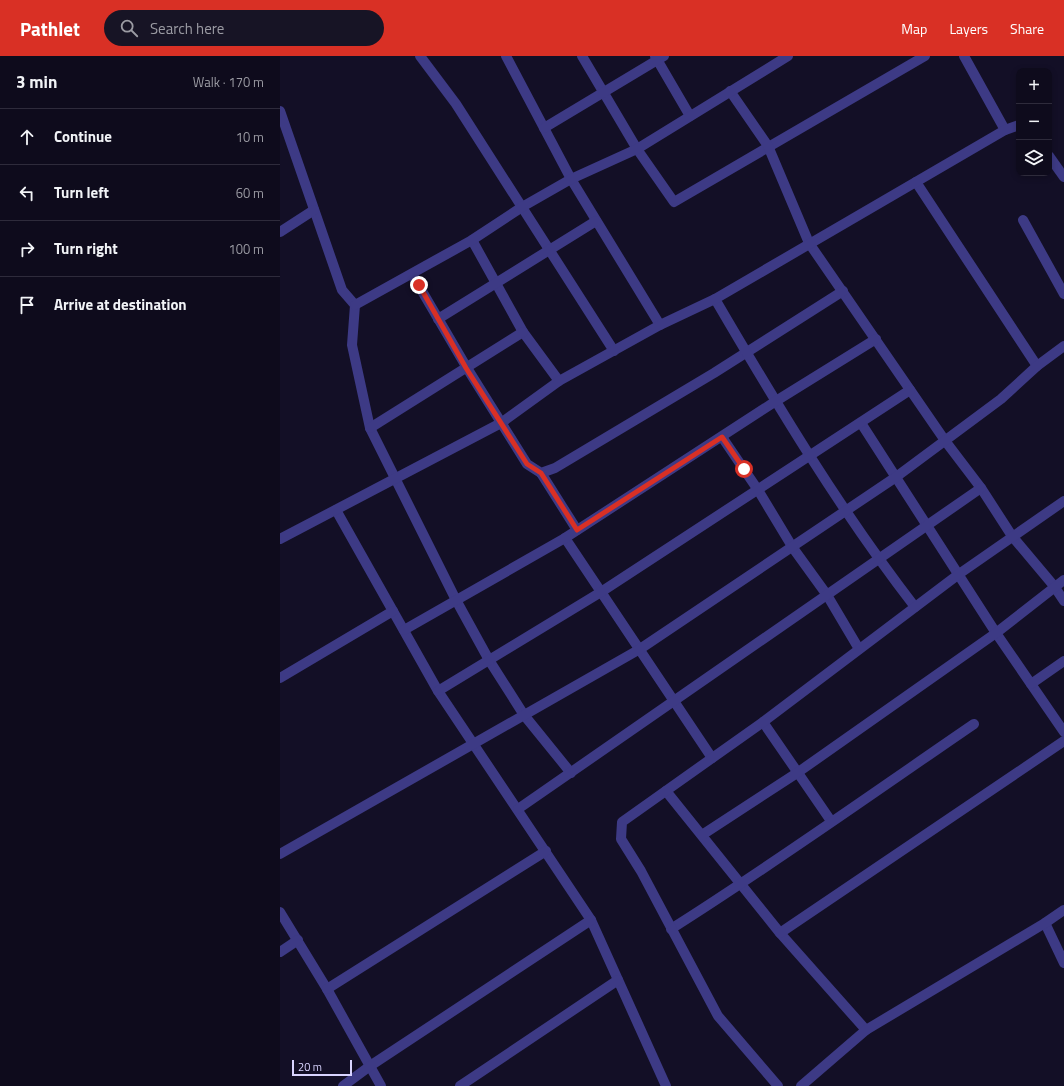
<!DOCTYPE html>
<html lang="en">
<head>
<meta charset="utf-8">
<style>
  :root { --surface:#0e0b1c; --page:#171425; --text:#f1f3f6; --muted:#9b9ba3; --line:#2e2b3b; --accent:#d93025 }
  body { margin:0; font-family:"Titillium Web",sans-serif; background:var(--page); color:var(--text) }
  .controls { position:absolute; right:12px; top:12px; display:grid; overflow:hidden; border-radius:8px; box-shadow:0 2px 6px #0003 }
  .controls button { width:36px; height:36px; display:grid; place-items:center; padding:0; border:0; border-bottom:1px solid var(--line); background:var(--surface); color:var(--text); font:20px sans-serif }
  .scale { position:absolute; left:12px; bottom:10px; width:60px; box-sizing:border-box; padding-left:4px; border:2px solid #d9d4ff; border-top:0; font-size:11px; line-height:14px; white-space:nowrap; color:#d9d4ff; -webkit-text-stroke:3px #130f26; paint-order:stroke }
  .stop { position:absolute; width:12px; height:12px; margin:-9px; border:3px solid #d93025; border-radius:50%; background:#fff }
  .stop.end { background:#d93025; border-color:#fff; box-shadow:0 1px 4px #0008 }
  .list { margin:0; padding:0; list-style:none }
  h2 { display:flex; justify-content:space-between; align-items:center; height:52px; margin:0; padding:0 16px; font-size:17px }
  h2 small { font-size:13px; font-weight:400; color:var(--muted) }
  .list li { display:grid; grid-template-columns:26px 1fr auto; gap:12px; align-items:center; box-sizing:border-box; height:56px; padding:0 16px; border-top:1px solid var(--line) }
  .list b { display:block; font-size:15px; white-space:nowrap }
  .list em { font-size:13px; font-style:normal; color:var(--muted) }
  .icon { flex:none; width:22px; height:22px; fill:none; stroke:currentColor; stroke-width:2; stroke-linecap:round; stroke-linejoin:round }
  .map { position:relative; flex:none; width:784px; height:1030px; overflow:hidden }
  header { display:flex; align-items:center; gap:24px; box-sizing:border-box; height:56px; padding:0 20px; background:var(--accent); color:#fff }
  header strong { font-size:19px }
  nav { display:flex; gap:22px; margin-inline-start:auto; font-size:14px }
  .search { width:280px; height:36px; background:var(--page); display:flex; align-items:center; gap:10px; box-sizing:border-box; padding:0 14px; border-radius:22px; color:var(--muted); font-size:15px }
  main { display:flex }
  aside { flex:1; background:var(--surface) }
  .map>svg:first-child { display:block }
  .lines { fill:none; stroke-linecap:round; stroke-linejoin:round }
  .minor { stroke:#3d3a85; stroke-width:10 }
  .route { stroke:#d93025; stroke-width:5 }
</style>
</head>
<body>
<header>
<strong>Pathlet</strong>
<div class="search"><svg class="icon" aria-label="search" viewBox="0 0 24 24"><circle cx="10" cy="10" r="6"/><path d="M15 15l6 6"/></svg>Search here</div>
<nav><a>Map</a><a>Layers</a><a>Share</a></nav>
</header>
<main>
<aside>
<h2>3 min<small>Walk · 170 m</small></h2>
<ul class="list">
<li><svg class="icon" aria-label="ahead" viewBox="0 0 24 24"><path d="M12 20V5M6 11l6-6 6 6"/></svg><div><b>Continue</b></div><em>10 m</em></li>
<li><svg class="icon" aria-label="left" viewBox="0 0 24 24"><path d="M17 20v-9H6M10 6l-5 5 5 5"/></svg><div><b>Turn left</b></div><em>60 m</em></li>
<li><svg class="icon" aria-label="right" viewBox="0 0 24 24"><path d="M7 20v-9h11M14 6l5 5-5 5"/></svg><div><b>Turn right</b></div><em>100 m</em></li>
<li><svg class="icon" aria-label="arrive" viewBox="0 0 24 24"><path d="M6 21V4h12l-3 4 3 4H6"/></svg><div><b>Arrive at destination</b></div></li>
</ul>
</aside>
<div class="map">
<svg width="784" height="1030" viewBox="0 0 784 1030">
  <rect width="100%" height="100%" fill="#130f26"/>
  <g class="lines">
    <g class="minor">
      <polyline points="140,0 176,48 334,295"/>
      <polyline points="226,0 291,123 380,269"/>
      <polyline points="302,0 357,93 394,146 645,0"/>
      <polyline points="375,0 410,60"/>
      <polyline points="684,0 725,74"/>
      <polyline points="450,35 488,90 529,187 666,386 701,432 732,480 774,530 784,545"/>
      <polyline points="0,55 62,234 75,249 72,289 90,372 176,544 209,604 244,659 291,717"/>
      <polyline points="264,72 384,0"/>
      <polyline points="769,100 784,121"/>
      <polyline points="636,126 757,310"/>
      <polyline points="743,164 784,238"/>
      <polyline points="0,176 34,154"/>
      <polyline points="192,184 243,276 279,325"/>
      <polyline points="132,218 187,312 247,408 261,417 275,412 434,317 563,235"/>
      <path d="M 435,243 C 497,349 560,454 635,551"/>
      <polyline points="75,249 192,184 242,151 291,123 357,93 508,0"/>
      <polyline points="158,263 316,165"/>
      <polyline points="581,367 716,577 784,676"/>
      <polyline points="90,372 243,276"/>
      <polyline points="442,381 478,434 513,492 547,539 579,593"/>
      <polyline points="261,417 297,474"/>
      <polyline points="56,454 158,635 311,864 386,1030"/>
      <polyline points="285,482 432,702"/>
      <polyline points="0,483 221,367 279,325 380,269 435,243 725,74 739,69"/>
      <polyline points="124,574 285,482 496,345 596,283"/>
      <polyline points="0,622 113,555"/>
      <polyline points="751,628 784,605"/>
      <polyline points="158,635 321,536 630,334"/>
      <polyline points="483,666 551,765"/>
      <polyline points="386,735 500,877 586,974"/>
      <polyline points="238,753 701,432"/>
      <polyline points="422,779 517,717 716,577 784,524"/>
      <polyline points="0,798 360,593 616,421 721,343 757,310 784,290"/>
      <polyline points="0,856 47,933 101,1030"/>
      <polyline points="765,867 784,907"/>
      <path d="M 391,873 C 494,808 593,737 694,668"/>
      <polyline points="500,877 784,685"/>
      <polyline points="0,896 18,884"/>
      <polyline points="47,933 266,795"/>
      <polyline points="63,1030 90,1010 311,864"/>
      <polyline points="180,1030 338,924"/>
      <polyline points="498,1030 438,960 361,815 341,783 342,766 483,666 679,518 784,445"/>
      <polyline points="521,1030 586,974 765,867 784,854"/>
    </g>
  </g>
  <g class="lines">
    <polyline class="route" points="139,229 186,312 247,408 261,417 297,474 442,381 464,413"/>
  </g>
</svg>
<div class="controls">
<button>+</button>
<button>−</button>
<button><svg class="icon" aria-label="layers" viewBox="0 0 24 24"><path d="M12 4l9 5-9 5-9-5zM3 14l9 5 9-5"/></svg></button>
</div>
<div class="scale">20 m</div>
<div class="stop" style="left:464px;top:413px"></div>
<div class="stop end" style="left:139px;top:229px"></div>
</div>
</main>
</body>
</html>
